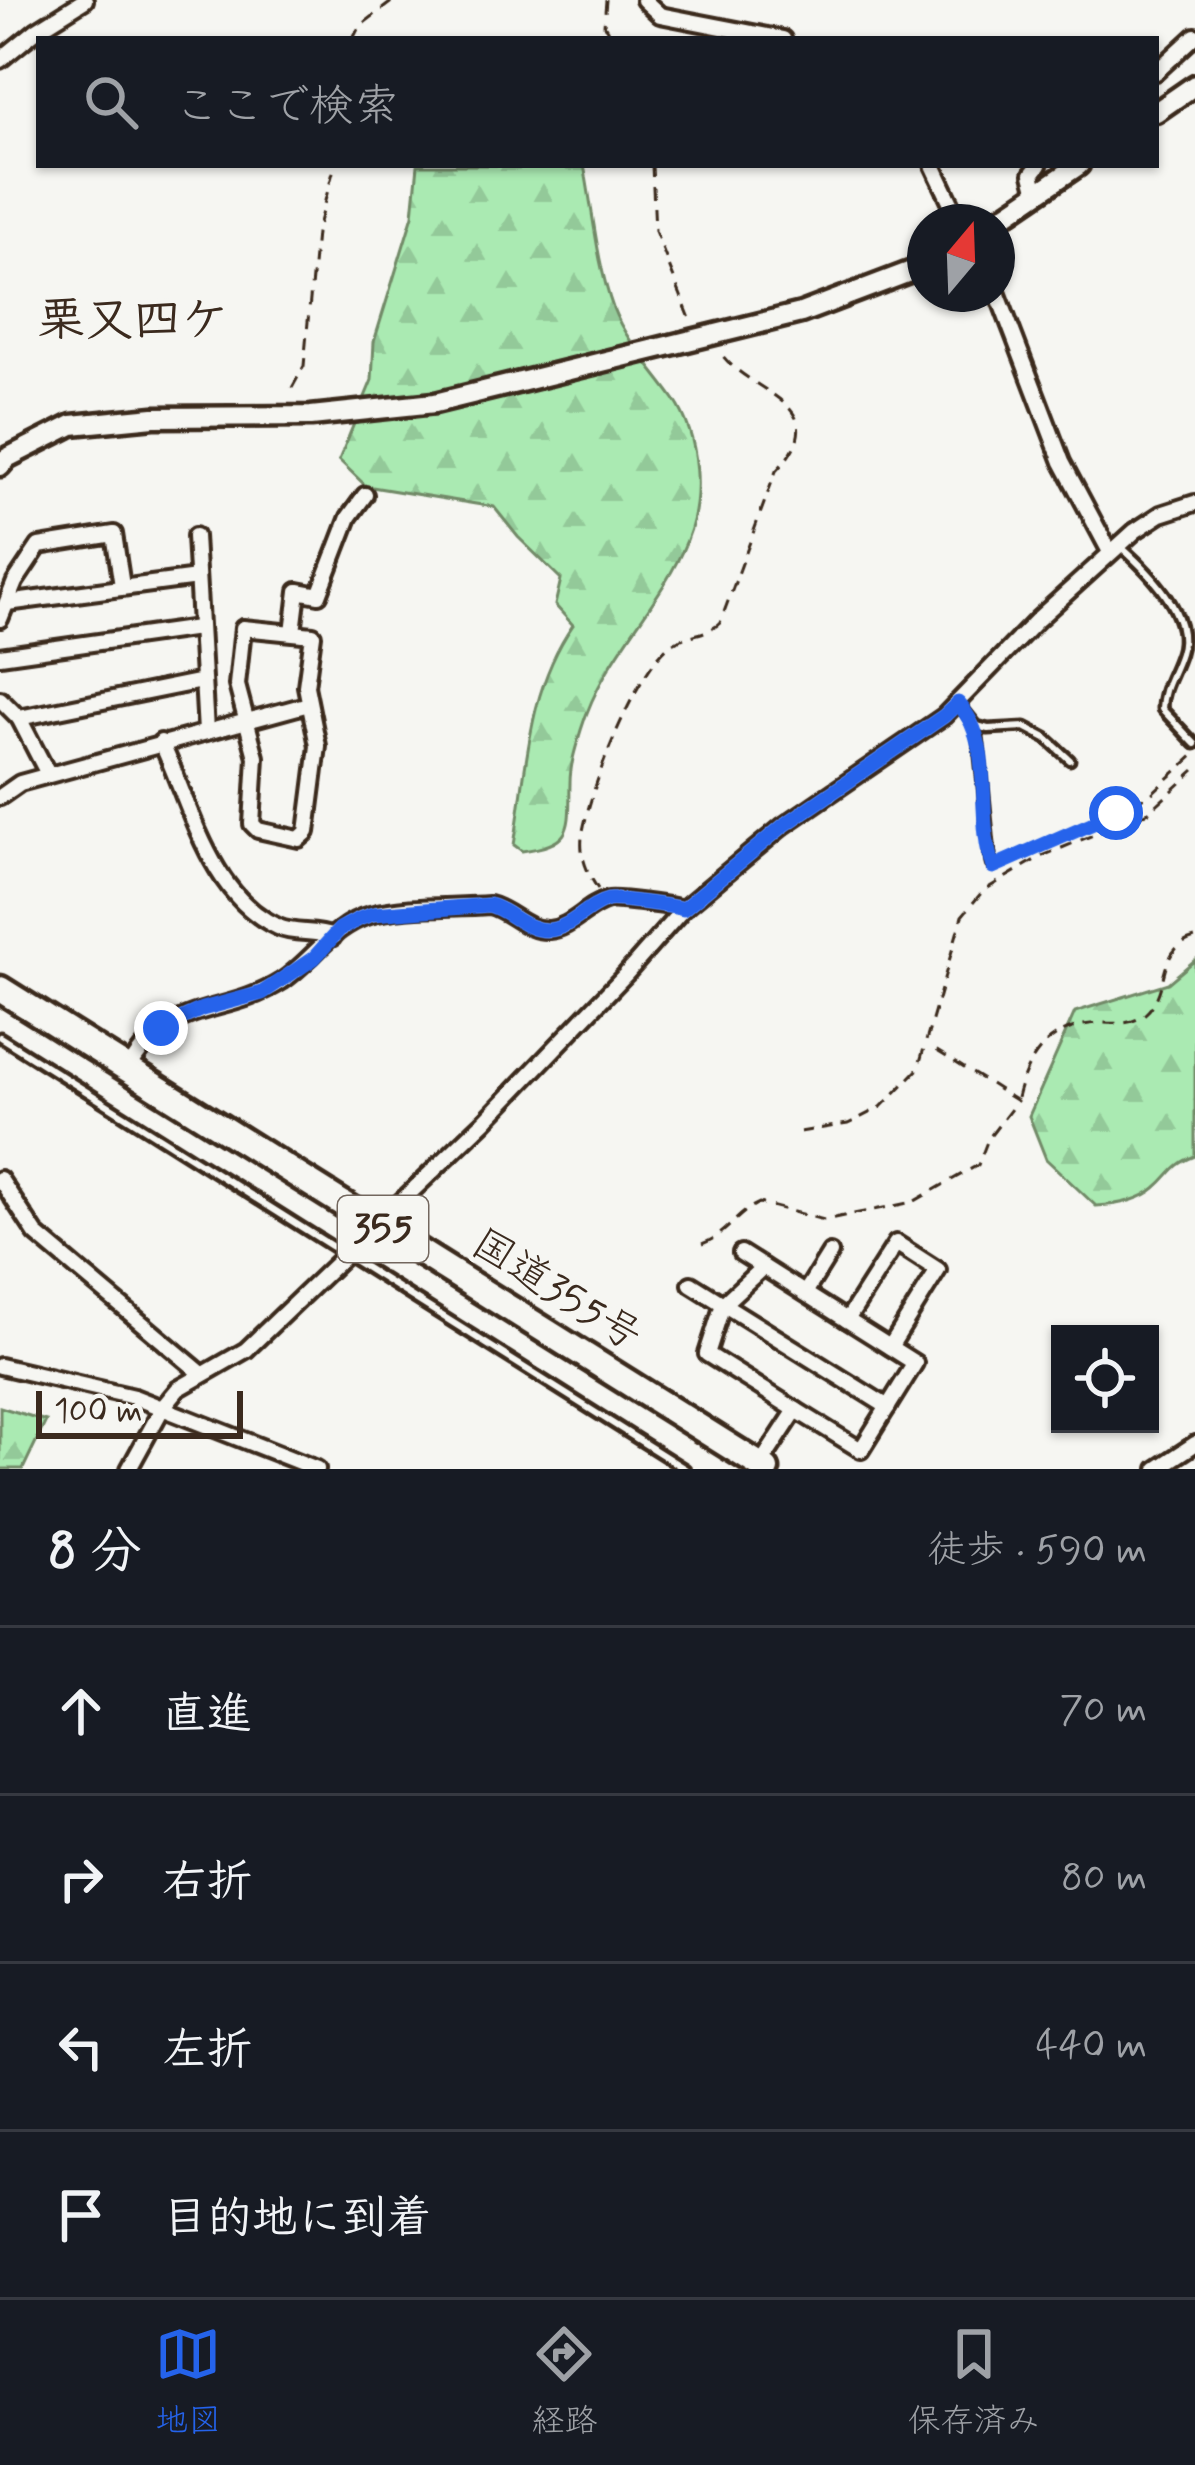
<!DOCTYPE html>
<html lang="ja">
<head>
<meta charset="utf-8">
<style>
  :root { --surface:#171b24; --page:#242831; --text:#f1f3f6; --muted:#9ea1a6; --line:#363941; --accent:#2563eb }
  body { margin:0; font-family:Mynerve,"Klee One",sans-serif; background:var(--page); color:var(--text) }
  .controls { position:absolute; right:36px; bottom:36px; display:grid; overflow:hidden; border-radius:0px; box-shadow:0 3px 9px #0004 }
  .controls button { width:108px; height:108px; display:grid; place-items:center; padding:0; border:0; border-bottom:3px solid var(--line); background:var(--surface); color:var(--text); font:60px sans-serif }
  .compass { position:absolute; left:907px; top:204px; width:108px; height:108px; border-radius:50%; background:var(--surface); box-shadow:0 3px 9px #0004; rotate:19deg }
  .scale { position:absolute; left:36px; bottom:30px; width:207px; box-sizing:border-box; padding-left:12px; border:6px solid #3b2a1e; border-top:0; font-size:33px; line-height:42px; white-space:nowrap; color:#3b2a1e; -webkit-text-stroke:9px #f6f6f2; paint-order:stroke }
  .stop { position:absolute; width:36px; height:36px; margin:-27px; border:9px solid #2563eb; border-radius:50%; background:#fff }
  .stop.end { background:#2563eb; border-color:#fff; box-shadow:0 3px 12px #0008 }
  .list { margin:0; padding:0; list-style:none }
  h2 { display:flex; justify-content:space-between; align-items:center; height:156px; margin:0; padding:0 48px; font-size:51px }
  h2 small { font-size:39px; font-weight:400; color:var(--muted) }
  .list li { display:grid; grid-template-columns:78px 1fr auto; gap:36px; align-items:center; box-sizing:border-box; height:168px; padding:0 48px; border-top:3px solid var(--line) }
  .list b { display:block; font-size:45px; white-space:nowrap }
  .list em { font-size:39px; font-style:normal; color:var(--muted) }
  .icon { flex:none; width:66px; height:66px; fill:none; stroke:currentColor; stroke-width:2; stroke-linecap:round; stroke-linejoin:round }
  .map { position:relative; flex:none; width:1195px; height:1469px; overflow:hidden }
  .search { position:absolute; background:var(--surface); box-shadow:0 3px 9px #0004; left:36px; right:36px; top:36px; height:132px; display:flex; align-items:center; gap:30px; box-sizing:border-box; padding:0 42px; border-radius:0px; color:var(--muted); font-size:45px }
  .sheet { height:828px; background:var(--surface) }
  nav { display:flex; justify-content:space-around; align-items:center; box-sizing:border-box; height:168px; border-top:3px solid var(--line); background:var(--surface); font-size:33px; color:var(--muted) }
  nav a { display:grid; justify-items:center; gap:6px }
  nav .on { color:var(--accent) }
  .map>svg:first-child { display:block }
  .forest { fill:url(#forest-firs); stroke:#728a68; stroke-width:3 }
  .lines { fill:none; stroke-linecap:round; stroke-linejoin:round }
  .lane-casing { stroke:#3b2a1e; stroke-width:15 }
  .street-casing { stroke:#3b2a1e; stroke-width:22 }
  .secondary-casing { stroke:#3b2a1e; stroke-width:27 }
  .highway-casing { stroke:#3b2a1e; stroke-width:33 }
  .path { stroke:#3b2a1e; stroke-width:3; stroke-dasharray:12 9; stroke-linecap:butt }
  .lane { stroke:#f6f6f2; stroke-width:6 }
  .street { stroke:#f6f6f2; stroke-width:14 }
  .secondary { stroke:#f6f6f2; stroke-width:18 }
  .highway { stroke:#f6f6f2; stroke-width:24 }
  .route { stroke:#2563eb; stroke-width:15 }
  .labels { text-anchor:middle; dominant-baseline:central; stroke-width:10; stroke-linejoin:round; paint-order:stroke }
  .shield { fill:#f6f6f2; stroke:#73675e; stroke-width:3 }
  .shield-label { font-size:39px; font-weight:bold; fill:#3b2a1e }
  .street-label { font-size:42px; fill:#3b2a1e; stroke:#f6f6f2 }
  .quarter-label { font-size:48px; font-weight:bold; fill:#3b2a1e; stroke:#f6f6f2 }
</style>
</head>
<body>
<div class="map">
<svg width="1195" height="1469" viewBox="0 0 1195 1469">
  <defs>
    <pattern id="forest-firs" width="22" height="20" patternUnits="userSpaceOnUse" patternTransform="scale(3)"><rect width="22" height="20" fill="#aaeab2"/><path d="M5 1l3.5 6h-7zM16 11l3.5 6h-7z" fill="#93c999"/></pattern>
  </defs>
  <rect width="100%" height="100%" fill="#f6f6f2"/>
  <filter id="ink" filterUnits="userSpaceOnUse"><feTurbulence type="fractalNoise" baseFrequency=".00833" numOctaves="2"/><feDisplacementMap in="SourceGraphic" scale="24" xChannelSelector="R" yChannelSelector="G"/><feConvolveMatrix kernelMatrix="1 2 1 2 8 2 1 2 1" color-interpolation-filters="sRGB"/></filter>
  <g filter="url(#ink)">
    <g class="forest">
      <path d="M 418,165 L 584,165 C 593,212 597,263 613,308 C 626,342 654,370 674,399 C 700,437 704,498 687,540 C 659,609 604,654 581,730 C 576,747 570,765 570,783 C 569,828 575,844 522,851 L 514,845 C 527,769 527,691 573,625 L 555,605 L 561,579 L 518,537 L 494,507 L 366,486 L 339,460 L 372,380 L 374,342 L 413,215 Z"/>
      <path d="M 1195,960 L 1195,1156 C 1170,1166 1173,1173 1155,1188 C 1140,1201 1115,1205 1096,1206 L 1046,1159 L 1029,1116 L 1075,1012 L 1168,983 Z"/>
      <polygon points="0,1407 46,1421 23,1469 0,1469"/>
    </g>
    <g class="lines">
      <g class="lane-casing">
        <g id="lane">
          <path d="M 1121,547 C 1147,570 1193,614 1180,653 C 1174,673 1162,688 1162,709 L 1195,744"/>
          <polyline points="958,703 977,726 988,729 1025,727 1046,738 1070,760"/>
          <polyline points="977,726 991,864"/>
          <polyline points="0,1037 685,1469"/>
        </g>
      </g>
      <g class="street-casing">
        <g id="street">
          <polyline points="644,0 660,15 783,39"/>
          <polyline points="0,60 37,30 85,0"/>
          <polyline points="1156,72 1195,36"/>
          <polyline points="933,165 960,222"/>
          <polyline points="1037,193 1032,174 1039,165"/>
          <polyline points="997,292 1062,462 1110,552"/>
          <polyline points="195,536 206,732"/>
          <polyline points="7,603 197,578"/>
          <polyline points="0,619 15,582 39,546 114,534 122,586"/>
          <polygon points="243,628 313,635 306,686 318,746 307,832 299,839 258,830 252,824 256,757 237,685"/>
          <polyline points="293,632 298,591 319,595 349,517 365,495"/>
          <polyline points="0,656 198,628"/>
          <polyline points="0,699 19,718 202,681"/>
          <polyline points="19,718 48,774"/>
          <path d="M 161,742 C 191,804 209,896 278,927 C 296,935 314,929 333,937"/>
          <polyline points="0,797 20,783 309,704"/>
          <path d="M 128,1070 C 170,996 222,1019 282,981 C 312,961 334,924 370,915 C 406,905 451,908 489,905 C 511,910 524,931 549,930 C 572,928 587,905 608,900 C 615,898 675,906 683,909"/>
          <polyline points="0,1179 36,1234 201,1373"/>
          <polyline points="741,1253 915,1363 861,1450 796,1410 760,1465"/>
          <polyline points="763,1267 723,1304 707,1354 796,1410"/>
          <polyline points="691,1284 888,1407"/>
          <polyline points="805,1293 830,1253"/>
          <polyline points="847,1320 896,1243 938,1270 890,1347"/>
          <polyline points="0,1366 134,1397 317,1469"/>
          <polyline points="129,1469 163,1407 178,1389 246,1350 485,1121 626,974 683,909 783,826 944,716 1038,619 1135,531 1161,514 1195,503"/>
          <polyline points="1157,1469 1195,1444"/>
        </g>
      </g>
      <g class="secondary-casing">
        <g id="secondary">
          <polyline points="1156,112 1195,85"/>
          <polyline points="995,222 1079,165"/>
          <polyline points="0,466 7,458 72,425 154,417 311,416 435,403 801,313 925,266"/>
        </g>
      </g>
      <g class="highway-casing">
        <polyline id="highway" points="0,989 766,1469"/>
      </g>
      <g class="path">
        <polyline points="606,0 604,25 613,39"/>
        <polyline points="353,39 359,27 394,0"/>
        <polyline points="652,165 655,231 691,321"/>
        <polyline points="292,388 304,366 316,233 335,165"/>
        <polyline points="1000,864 1150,795 1194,755"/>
        <path d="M 598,889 C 587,873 580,857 582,837 C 588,793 635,672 670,645 C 685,634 706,636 720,623 L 776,471 C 841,403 748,395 720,352"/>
        <path d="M 1017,1098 C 1028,1053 1052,1025 1101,1023 C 1118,1023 1132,1026 1146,1013 C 1171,990 1155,949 1195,938"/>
        <polyline points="800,1132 848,1124 881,1107 918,1069 962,916 983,891 1040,857 1149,812 1195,770"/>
        <path d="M 702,1244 C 727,1235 735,1214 759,1203 L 824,1220 L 913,1202 L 978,1165 L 988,1139 L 1017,1101 L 929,1046"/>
      </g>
      <use href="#lane" class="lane"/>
      <use href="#street" class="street"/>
      <use href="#secondary" class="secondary"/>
      <use href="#highway" class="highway"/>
    </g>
  </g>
  <g class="lines" filter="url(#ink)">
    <path class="route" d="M 161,1028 L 202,1009 L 262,993 L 314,958 L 340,929 L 359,919 L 373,914 L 489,905 C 511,911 524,931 549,930 C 572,928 587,905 608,900 C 615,898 674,906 683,909 L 783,826 L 944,716 L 958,703 C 997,746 974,814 993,867 L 1116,813"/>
  </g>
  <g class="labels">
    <rect class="shield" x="338" y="1196" width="90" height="66" rx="9"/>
    <g class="shield-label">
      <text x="383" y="1229">355</text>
    </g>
    <g class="street-label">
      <text transform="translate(556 1291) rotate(32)">国道355号</text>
    </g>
    <g class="quarter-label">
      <text x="133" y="321">栗又四ケ</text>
    </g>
  </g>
</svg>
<div class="controls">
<button><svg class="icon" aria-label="locate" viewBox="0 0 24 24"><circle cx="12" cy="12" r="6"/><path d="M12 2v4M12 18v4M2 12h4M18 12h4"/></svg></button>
</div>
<svg class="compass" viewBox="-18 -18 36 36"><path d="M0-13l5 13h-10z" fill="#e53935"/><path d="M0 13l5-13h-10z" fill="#9ea1a6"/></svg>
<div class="scale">100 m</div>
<div class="stop" style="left:1116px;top:813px"></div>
<div class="stop end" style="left:161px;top:1028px"></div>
<div class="search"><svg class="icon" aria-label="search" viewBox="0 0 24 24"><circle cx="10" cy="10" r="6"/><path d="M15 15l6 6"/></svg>ここで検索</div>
</div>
<section class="sheet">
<h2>8 分<small>徒歩 · 590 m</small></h2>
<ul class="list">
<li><svg class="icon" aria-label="ahead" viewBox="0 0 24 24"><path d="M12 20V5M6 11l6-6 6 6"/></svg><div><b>直進</b></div><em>70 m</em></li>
<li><svg class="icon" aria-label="right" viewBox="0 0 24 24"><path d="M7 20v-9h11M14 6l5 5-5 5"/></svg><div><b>右折</b></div><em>80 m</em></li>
<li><svg class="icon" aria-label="left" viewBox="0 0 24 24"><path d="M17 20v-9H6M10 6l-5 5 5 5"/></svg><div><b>左折</b></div><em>440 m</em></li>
<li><svg class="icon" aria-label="arrive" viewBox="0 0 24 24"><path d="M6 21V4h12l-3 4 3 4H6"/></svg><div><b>目的地に到着</b></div></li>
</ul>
</section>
<nav>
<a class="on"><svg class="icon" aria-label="map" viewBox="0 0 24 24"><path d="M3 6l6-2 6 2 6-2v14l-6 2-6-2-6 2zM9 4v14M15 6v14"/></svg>地図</a>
<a><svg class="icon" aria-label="directions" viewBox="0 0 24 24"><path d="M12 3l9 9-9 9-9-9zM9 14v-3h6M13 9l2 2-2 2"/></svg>経路</a>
<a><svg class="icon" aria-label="saved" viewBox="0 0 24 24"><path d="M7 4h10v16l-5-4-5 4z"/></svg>保存済み</a>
</nav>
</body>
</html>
